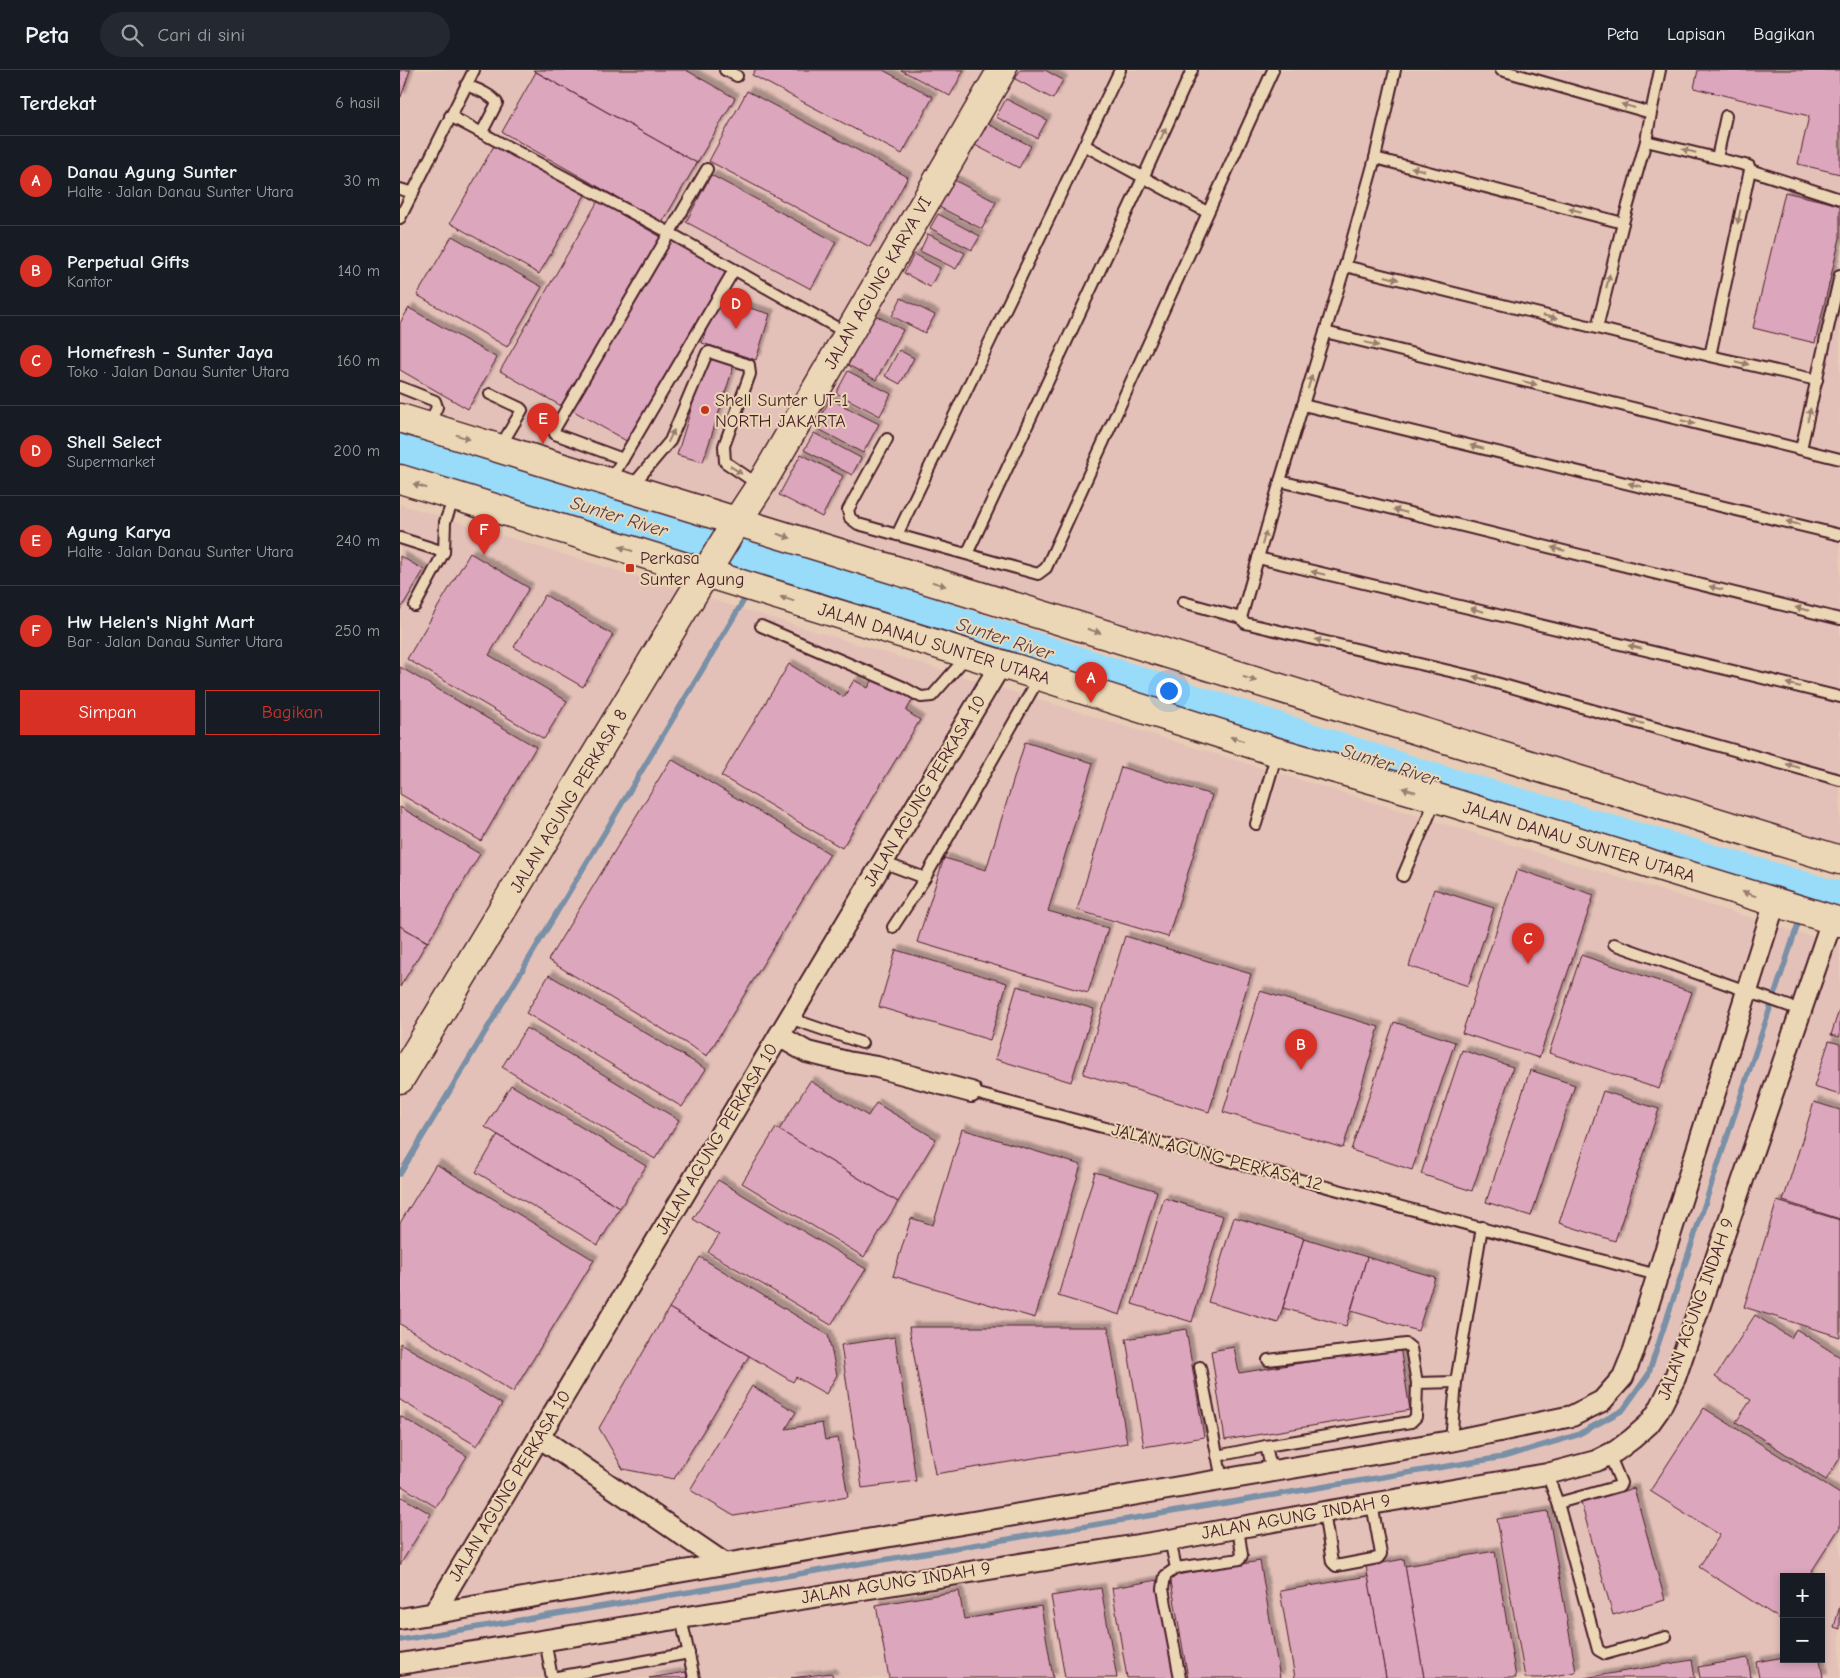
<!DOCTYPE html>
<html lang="id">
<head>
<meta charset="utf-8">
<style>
  :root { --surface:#171b24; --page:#242831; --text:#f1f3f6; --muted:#9ea1a6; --line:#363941; --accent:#d93025 }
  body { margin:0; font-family:"Comic Neue",sans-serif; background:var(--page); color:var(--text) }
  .controls { position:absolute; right:15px; bottom:15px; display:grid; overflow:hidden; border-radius:0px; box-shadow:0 2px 8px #0003 }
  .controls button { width:45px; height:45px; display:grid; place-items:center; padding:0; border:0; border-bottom:1px solid var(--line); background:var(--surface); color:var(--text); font:25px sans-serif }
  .you { position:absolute; left:768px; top:620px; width:18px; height:18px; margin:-12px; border:4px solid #fff; border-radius:50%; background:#1a73e8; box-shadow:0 0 0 8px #1a73e833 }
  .badge { display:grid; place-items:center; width:32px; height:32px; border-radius:50%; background:var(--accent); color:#fff; font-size:16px; font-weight:700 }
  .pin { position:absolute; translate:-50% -41px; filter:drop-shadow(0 1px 2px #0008) }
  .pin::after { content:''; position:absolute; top:26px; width:18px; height:15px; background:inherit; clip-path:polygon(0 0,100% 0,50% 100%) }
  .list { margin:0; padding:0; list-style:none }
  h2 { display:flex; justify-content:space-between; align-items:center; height:65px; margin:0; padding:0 20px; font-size:21px }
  h2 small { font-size:16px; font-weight:400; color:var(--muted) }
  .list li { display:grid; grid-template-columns:32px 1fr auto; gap:15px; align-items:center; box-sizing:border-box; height:90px; padding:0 20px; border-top:1px solid var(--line) }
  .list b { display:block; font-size:19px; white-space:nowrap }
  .list p { margin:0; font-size:16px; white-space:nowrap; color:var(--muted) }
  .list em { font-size:16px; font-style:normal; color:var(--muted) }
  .actions { display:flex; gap:10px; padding:15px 20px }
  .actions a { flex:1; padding:11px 0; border:1px solid var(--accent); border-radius:0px; text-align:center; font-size:18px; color:var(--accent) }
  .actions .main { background:var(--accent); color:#fff }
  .icon { flex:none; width:28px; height:28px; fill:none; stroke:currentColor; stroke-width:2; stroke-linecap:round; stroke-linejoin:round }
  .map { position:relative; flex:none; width:1440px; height:1608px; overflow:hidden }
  header { display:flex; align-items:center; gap:30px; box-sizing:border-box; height:70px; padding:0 25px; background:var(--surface); border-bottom:1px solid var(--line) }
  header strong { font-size:24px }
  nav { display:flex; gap:28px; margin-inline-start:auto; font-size:18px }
  .search { width:350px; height:45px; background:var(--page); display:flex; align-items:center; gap:12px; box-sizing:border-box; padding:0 18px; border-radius:28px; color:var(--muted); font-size:19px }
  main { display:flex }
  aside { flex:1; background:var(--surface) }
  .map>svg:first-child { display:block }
  .built { fill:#e4c1b8; fill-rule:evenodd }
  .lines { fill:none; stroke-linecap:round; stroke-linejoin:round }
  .stream { stroke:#7990a7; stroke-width:5.5 }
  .river { stroke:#98dcfa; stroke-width:34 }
  .building { fill:#dca6bc; stroke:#4a1f2b; filter:url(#shadow) }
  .lane-casing { stroke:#4a1f2b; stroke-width:14 }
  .street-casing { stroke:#4a1f2b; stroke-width:24 }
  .secondary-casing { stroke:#4a1f2b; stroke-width:31 }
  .lane { stroke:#ebd7b5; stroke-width:10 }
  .street { stroke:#ebd7b5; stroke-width:20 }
  .secondary { stroke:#ebd7b5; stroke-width:28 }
  .oneway { fill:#9a7b70 }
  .poi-dot { fill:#c8321e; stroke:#ebd7b5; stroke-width:2 }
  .labels { text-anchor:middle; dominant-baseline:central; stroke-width:4; stroke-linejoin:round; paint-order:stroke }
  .street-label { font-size:18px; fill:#4a1f2b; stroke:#ebd7b5 }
  .poi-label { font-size:18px; fill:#4a1f2b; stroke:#ebd7b5; text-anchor:start }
  .water-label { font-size:19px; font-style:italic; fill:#563b4a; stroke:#ebd7b5 }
</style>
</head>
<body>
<header>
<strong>Peta</strong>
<div class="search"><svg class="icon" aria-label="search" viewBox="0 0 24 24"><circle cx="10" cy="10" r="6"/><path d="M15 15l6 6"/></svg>Cari di sini</div>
<nav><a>Peta</a><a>Lapisan</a><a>Bagikan</a></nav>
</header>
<main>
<aside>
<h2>Terdekat<small>6 hasil</small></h2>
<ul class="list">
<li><span class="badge">A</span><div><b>Danau Agung Sunter</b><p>Halte · Jalan Danau Sunter Utara</p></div><em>30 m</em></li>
<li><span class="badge">B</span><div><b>Perpetual Gifts</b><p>Kantor</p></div><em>140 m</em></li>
<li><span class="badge">C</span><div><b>Homefresh - Sunter Jaya</b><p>Toko · Jalan Danau Sunter Utara</p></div><em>160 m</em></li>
<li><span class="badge">D</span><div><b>Shell Select</b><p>Supermarket</p></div><em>200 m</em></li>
<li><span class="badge">E</span><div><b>Agung Karya</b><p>Halte · Jalan Danau Sunter Utara</p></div><em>240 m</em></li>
<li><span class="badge">F</span><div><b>Hw Helen's Night Mart</b><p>Bar · Jalan Danau Sunter Utara</p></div><em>250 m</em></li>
</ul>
<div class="actions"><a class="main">Simpan</a><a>Bagikan</a></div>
</aside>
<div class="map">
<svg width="1440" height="1608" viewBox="0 0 1440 1608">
  <defs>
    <filter id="shadow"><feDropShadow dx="4.5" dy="-4.5" stdDeviation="1" flood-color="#0004"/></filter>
  </defs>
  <rect width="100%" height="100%" fill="#e8cdb6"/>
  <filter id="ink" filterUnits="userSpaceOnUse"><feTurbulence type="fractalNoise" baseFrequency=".02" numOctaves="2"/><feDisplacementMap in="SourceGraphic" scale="10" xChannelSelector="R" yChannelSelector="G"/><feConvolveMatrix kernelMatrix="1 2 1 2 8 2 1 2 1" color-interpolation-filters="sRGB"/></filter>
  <g filter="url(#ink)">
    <g class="built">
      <polygon points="0,0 1440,0 1440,778 358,446 0,330"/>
      <path d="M 0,434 L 1440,875 L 1440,1608 L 0,1608 ZM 1384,1507 L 1421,1507 L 1421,1589 L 1384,1589 Z"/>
    </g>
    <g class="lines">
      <g class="stream">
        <polyline points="356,510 366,493"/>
        <polyline points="1405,834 1410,820"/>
        <polyline points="0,1104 347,525"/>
        <polyline points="0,1570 1103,1387 1177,1365 1223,1340 1248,1305 1400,848"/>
      </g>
      <polyline class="river" points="0,379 522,542 1023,707 1440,829"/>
    </g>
    <g class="building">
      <polygon points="0,0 10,0 1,27 0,27"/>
      <polygon points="133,0 286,0 335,28 297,93"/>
      <polygon points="355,0 483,0 533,27 502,84 352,5"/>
      <polygon points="501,0 564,0 550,26"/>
      <polygon points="620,0 645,0 663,10 653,29 615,9"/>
      <polygon points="1298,0 1440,0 1440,104 1398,94 1409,46 1294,18"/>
      <polygon points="136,2 297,93 262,153 102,62"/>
      <polygon points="347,21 508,107 470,177 309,91"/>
      <polygon points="606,29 647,50 637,68 596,47"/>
      <polygon points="586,53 631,76 619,98 575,75"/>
      <polygon points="95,74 185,125 139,204 50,153"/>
      <polygon points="311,105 436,172 411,219 286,152"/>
      <polygon points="554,110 596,132 582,159 539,137"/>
      <polygon points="1385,122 1440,135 1440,168 1415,273 1353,258"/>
      <polygon points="198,131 261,167 163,337 100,301"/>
      <polygon points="538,144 580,166 572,180 530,158"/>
      <polygon points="528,164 565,183 556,199 520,181"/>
      <polygon points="52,166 142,217 107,277 17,225"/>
      <polygon points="271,169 329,202 230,373 172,340"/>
      <polygon points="514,184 540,198 530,217 504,203"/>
      <polygon points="316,228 370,244 356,290 302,273"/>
      <polygon points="501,228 535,245 525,263 492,246"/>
      <polygon points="9,238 97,288 68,339 0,300 0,253"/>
      <polygon points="475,245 503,260 476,310 448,295"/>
      <polygon points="499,280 514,288 500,314 485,306"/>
      <polygon points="307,287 334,295 303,392 277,385"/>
      <polygon points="448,301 491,324 480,346 436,323"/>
      <polygon points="430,329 479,354 463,383 415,357"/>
      <polygon points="414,363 461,388 452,405 404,380"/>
      <polygon points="401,384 443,406 422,447 379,425"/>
      <polygon points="70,483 129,518 89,585 167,631 144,669 7,589"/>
      <polygon points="0,486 24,500 0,540"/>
      <polygon points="145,525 213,565 183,617 114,577"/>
      <polygon points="389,594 444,627 454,610 468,618 475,606 513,629 506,641 520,650 442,778 321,706"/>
      <polygon points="0,597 136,677 81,771 0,724"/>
      <polygon points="625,672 693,693 648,841 708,858 688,923 517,872 544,788 586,800"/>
      <polygon points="271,689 430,784 307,986 148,890"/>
      <polygon points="721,697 812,725 768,867 677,840"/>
      <polygon points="0,737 80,784 28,872 0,856"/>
      <polygon points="1117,799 1194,825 1139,988 1062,963"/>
      <polygon points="1034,819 1094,838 1068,916 1009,896"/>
      <polygon points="0,856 27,872 0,917"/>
      <polygon points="725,866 851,904 809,1042 683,1004"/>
      <polygon points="496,880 607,913 590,970 479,937"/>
      <polygon points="1181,885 1292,922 1259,1019 1149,983"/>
      <polygon points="149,905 306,999 282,1037 126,943"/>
      <polygon points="617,916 694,939 671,1012 595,989"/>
      <polygon points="860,921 979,957 943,1078 823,1042"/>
      <polygon points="1440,937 1440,967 1431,965"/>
      <polygon points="994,952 1055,972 1012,1100 951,1080"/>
      <polygon points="126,958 279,1050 255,1089 102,997"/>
      <polygon points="1429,971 1440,974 1440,1025 1414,1017"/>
      <polygon points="1062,980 1113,997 1072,1121 1021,1104"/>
      <polygon points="1130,1000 1175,1015 1131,1146 1086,1132"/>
      <polygon points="410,1011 468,1046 476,1033 536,1069 498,1132 379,1060"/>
      <polygon points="111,1015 246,1096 220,1138 85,1057"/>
      <polygon points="1203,1021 1259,1039 1215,1171 1159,1153"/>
      <polygon points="1414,1032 1440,1040 1440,1149 1383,1131"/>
      <polygon points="376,1058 498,1132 464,1187 342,1113"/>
      <polygon points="562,1059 681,1095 635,1248 493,1206 511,1148 533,1155"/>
      <polygon points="98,1065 220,1138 198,1175 76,1102"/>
      <polygon points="36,1094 194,1190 113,1322 0,1254 0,1153"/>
      <polygon points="695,1102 757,1121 720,1245 658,1226"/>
      <polygon points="318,1110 466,1199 431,1255 308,1182 319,1165 293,1149"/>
      <polygon points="764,1128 823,1146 792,1252 732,1234"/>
      <polygon points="1377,1131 1440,1150 1440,1267 1344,1237"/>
      <polygon points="834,1147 904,1168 878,1253 808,1232"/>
      <polygon points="904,1168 967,1187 946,1256 883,1238"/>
      <polygon points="300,1187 428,1265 437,1305 426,1324 396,1307 393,1312 269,1238"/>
      <polygon points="967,1187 1035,1207 1018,1261 951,1241"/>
      <polygon points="269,1238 349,1286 274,1409 223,1399 199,1358"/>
      <polygon points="1355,1245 1391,1268 1396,1259 1440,1287 1440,1388 1426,1410 1336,1352 1351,1330 1315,1307"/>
      <polygon points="509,1257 708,1257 727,1373 535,1404"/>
      <polygon points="786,1259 804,1367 744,1377 726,1269"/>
      <polygon points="495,1267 516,1411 462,1418 441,1275"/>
      <polygon points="0,1273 102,1334 77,1376 0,1330"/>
      <polygon points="834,1277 839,1303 1000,1277 1010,1340 825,1370 811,1281"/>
      <polygon points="352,1316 396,1342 386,1359 422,1353 425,1370 438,1368 448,1427 334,1446 290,1420"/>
      <polygon points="1304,1338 1440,1424 1440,1457 1408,1507 1384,1507 1384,1544 1380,1549 1299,1497 1320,1465 1250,1421"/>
      <polygon points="0,1346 67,1386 36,1437 0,1415"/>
      <polygon points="1234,1418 1265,1530 1213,1545 1181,1433"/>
      <polygon points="0,1426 31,1444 0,1495"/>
      <polygon points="1148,1441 1176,1602 1142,1608 1125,1608 1097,1449"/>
      <polygon points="1095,1481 1116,1608 1024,1608 1005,1496"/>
      <polygon points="1004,1489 1024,1608 986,1608 966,1496"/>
      <polygon points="860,1491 880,1608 788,1608 770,1506"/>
      <polygon points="968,1506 986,1608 895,1608 880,1521"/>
      <polygon points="758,1510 775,1608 727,1608 712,1518"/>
      <polygon points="701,1518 717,1608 665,1608 651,1526"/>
      <polygon points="559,1521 564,1549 641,1536 653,1608 489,1608 476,1535"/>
      <polygon points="1440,1536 1440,1559 1434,1557"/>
      <polygon points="1384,1587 1384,1589 1420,1589 1423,1608 1359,1608 1356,1592"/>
      <polygon points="1348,1588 1351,1608 1300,1608 1298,1597"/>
      <polygon points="1292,1590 1295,1608 1184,1608"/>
      <polygon points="286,1602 287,1608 249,1608"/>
      <polygon points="431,1603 434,1608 391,1608"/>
    </g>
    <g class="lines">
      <g class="lane-casing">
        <g id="lane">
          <polyline points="325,0 337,6"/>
          <polyline points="1101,0 1251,43 1246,71 1223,153 1197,258"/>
          <path d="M 66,15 C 76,19 91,24 97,33 L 82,62"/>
          <polyline points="1251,43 1260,0"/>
          <polyline points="50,46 270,163 448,264"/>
          <polyline points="1246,71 1349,96 1350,100 1440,129"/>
          <polyline points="684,75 807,142"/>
          <polyline points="975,88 1223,153"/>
          <polyline points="1317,88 1326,46"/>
          <polyline points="0,119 13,123"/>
          <polyline points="0,148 74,0"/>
          <polyline points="945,196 1310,286 1417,310"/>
          <polyline points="925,262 1440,389"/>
          <polyline points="1310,286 1350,100"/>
          <polyline points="0,317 35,331 37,337 29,355"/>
          <polyline points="90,324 120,338 122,340 100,377"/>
          <polyline points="903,335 1440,465"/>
          <polyline points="487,369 448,440 450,448 458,454 638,504 646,498 873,0"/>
          <polyline points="1401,379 1440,205"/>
          <polyline points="223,389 155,364 154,360 307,99"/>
          <polyline points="210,411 334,200"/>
          <polyline points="880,411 1440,549"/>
          <polyline points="232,416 270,371 307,283 309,282 349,295 350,304 324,376 325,392 359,415"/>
          <polyline points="497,465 720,0"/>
          <polyline points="0,468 44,482"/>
          <polyline points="567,484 743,108 792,0"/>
          <polyline points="858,488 1346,604 1440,627"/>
          <polyline points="783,532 841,548 845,553 1075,607 1440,710"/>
          <polyline points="15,536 44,482 45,452 54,428"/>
          <polyline points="841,548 880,411 945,196 975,88 995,0"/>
          <polyline points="361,556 503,617 521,627 532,626 568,585"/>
          <polyline points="856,754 877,683"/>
          <polyline points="482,792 525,808"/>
          <polyline points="1003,806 1036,729"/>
          <polyline points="493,857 525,808 639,608"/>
          <polyline points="1214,874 1400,940"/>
          <polyline points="389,948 462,973"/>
          <polyline points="571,1022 1257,1205"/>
          <polyline points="868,1290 1006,1274 1011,1278 1017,1313"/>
          <polyline points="800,1297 822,1410"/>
          <polyline points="1051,1371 1056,1312 1082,1157"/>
          <polyline points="1209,1384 1221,1413 1219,1416 1158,1433 1198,1580 1205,1584 1266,1567"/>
          <polyline points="817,1386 866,1376"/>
          <polyline points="872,1402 866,1376 1011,1352 1016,1347 1017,1313 1056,1312"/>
          <polyline points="1147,1404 1158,1433"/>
          <polyline points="924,1442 932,1492 936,1496 978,1488 981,1484 972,1434"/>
          <polyline points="770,1470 776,1498 765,1506 763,1519 780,1608"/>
          <polyline points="776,1498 840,1489 842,1485 838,1458"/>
          <polyline points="281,1548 294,1608"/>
          <polyline points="145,1570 152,1608"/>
          <polyline points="152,1608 289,1583"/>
        </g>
      </g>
      <g class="street-casing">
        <g id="street">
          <polyline points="379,966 407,982 447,992 477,997 571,1022"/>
          <polyline points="139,1367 325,1494"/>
          <polyline points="34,1543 601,594"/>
          <polyline points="0,1549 1051,1371 1172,1346 1202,1331 1223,1307 1234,1280 1375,832"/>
          <polyline points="0,1594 281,1548 770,1470 924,1442 1147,1404 1196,1391 1216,1381 1232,1369 1249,1354 1259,1340 1275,1308 1432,850"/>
        </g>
      </g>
      <g class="secondary-casing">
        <g id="secondary">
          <polyline points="0,348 1440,790"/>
          <polyline points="0,409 640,606 877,682 1037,728 1440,852"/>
          <polyline points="0,1009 337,451 360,416 602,0"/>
        </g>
      </g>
      <use href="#lane" class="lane"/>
      <use href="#street" class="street"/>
      <use href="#secondary" class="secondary"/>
    </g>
    <defs><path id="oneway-solid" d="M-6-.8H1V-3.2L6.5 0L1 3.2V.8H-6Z" transform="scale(1.25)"/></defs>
    <g class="oneway">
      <use href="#oneway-solid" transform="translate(1228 36) rotate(-164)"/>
      <use href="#oneway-solid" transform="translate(763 64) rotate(-66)"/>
      <use href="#oneway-solid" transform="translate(1289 81) rotate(-166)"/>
      <use href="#oneway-solid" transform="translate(1018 99) rotate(-166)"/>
      <use href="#oneway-solid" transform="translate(1175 140) rotate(-165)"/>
      <use href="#oneway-solid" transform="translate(1339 147) rotate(102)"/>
      <use href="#oneway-solid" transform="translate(992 208) rotate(15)"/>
      <use href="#oneway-solid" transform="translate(1208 211) rotate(-76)"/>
      <use href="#oneway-solid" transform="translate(1150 247) rotate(14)"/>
      <use href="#oneway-solid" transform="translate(972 274) rotate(14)"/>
      <use href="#oneway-solid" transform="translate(1342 293) rotate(13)"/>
      <use href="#oneway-solid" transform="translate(910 312) rotate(-73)"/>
      <use href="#oneway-solid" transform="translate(1130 313) rotate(14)"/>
      <use href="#oneway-solid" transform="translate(1409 345) rotate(-77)"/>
      <use href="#oneway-solid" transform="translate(1288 352) rotate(14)"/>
      <use href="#oneway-solid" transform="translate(271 366) rotate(-64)"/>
      <use href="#oneway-solid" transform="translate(63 367) rotate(17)"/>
      <use href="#oneway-solid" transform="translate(1077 377) rotate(-166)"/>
      <use href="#oneway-solid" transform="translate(336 400) rotate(34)"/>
      <use href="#oneway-solid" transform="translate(1235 415) rotate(-166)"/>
      <use href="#oneway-solid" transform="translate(20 416) rotate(-163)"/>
      <use href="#oneway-solid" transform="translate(1000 441) rotate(-166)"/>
      <use href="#oneway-solid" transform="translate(1393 453) rotate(-165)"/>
      <use href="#oneway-solid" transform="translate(384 466) rotate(17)"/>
      <use href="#oneway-solid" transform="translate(864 468) rotate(-74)"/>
      <use href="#oneway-solid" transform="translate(226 479) rotate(-163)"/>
      <use href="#oneway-solid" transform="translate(1158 479) rotate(-166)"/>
      <use href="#oneway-solid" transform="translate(918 503) rotate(-167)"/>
      <use href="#oneway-solid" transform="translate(539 514) rotate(17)"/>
      <use href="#oneway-solid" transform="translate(1316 518) rotate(-166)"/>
      <use href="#oneway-solid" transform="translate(387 529) rotate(-163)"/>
      <use href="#oneway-solid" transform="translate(1402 539) rotate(-166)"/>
      <use href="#oneway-solid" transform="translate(1077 540) rotate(-167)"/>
      <use href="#oneway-solid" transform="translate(694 561) rotate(17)"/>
      <use href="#oneway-solid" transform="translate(922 571) rotate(-167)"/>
      <use href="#oneway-solid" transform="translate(1235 577) rotate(-167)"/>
      <use href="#oneway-solid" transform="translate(1080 608) rotate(-165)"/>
      <use href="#oneway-solid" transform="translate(850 609) rotate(17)"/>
      <use href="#oneway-solid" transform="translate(1393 615) rotate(-166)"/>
      <use href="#oneway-solid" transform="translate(1237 652) rotate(-164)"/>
      <use href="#oneway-solid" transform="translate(837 669) rotate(-162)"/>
      <use href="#oneway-solid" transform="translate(1393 696) rotate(-164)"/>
      <use href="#oneway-solid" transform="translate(1009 720) rotate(-164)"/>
      <use href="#oneway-solid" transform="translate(1349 824) rotate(-163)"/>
    </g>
  </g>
  <g class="poi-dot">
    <circle cx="305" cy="340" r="5"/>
    <rect x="225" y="493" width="10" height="10" rx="2.5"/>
  </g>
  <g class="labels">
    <g class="street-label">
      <text transform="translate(478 213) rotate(-60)">JALAN AGUNG KARYA VI</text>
      <text transform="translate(534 574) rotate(17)">JALAN DANAU SUNTER UTARA</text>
      <text transform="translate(525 721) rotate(-59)">JALAN AGUNG PERKASA 10</text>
      <text transform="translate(169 731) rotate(-59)">JALAN AGUNG PERKASA 8</text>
      <text transform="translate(1179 772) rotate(17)">JALAN DANAU SUNTER UTARA</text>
      <text transform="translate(317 1069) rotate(-59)">JALAN AGUNG PERKASA 10</text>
      <text transform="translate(817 1087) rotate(15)">JALAN AGUNG PERKASA 12</text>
      <text transform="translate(1296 1239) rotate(-70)">JALAN AGUNG INDAH 9</text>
      <text transform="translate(110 1416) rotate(-59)">JALAN AGUNG PERKASA 10</text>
      <text transform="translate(896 1447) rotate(-10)">JALAN AGUNG INDAH 9</text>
      <text transform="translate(496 1513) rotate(-9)">JALAN AGUNG INDAH 9</text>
    </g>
    <g class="poi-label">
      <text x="315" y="330">Shell Sunter UT-1<tspan x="315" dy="21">NORTH JAKARTA</tspan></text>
      <text x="240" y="488">Perkasa<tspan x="240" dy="21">Sunter Agung</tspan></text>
    </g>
    <g class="water-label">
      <text transform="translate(219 447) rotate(17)">Sunter River</text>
      <text transform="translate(605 569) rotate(18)">Sunter River</text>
      <text transform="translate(990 695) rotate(18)">Sunter River</text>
    </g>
  </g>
</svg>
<div class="controls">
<button>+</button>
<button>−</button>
</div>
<div class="you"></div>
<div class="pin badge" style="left:691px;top:633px">A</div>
<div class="pin badge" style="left:901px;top:1000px">B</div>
<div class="pin badge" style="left:1128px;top:894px">C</div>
<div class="pin badge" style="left:336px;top:259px">D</div>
<div class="pin badge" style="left:143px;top:374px">E</div>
<div class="pin badge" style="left:84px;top:485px">F</div>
</div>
</main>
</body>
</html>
